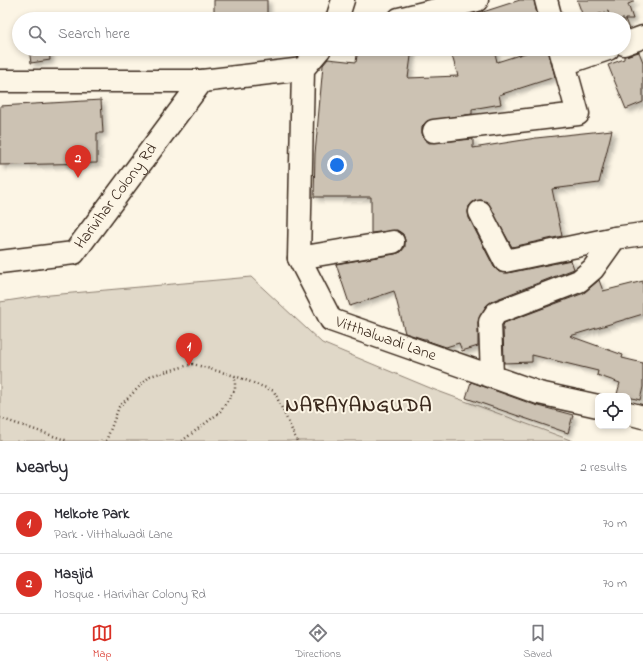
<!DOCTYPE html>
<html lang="en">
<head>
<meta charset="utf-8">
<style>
  :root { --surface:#fff; --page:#f2f2f3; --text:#2b2b33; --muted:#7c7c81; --line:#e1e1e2; --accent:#d93025 }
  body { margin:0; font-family:"Indie Flower",sans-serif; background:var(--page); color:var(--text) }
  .controls { position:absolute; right:12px; bottom:12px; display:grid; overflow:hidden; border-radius:8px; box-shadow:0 2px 6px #0003 }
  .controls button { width:36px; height:36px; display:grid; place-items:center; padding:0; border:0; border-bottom:1px solid var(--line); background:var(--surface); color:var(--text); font:20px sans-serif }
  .you { position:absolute; left:337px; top:165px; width:14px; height:14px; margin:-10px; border:3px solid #fff; border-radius:50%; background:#1a73e8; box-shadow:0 0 0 6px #1a73e833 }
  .badge { display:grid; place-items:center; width:26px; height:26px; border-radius:50%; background:var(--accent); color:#fff; font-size:13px; font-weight:700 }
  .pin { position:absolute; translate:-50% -33px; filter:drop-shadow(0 1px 2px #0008) }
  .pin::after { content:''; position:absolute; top:21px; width:14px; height:12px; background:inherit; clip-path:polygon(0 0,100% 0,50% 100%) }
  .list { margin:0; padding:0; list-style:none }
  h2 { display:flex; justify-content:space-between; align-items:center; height:52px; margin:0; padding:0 16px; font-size:17px }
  h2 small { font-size:13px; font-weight:400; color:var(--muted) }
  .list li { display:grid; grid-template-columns:26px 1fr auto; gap:12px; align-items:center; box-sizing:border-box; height:60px; padding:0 16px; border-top:1px solid var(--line) }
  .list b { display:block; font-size:15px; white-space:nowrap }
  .list p { margin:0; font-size:13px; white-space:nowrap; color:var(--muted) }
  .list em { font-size:13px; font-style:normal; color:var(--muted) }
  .icon { flex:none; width:22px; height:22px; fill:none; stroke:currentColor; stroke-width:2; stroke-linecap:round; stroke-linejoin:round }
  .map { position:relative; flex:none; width:643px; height:441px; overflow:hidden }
  .search { position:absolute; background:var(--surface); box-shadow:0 2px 6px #0003; left:12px; right:12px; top:12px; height:44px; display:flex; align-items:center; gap:10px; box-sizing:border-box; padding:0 14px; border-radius:22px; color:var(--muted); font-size:15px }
  .sheet { height:172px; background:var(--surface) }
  nav { display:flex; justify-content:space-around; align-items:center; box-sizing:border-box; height:56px; border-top:1px solid var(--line); background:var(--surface); font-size:11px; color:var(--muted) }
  nav a { display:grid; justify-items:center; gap:2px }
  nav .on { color:var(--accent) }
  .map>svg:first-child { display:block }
  .green { fill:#e0d8c8; stroke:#8e8173 }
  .building { fill:#ccc2b3; stroke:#3b2a1e; filter:url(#shadow) }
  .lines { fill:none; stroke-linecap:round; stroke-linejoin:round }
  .street-casing { stroke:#3b2a1e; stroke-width:25 }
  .path { stroke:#3b2a1e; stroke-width:2.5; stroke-dasharray:1 3; stroke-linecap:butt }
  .street { stroke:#fcf5e5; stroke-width:22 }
  .labels { text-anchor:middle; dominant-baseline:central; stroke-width:4; stroke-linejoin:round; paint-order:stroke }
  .street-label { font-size:16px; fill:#3b2a1e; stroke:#fcf5e5 }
  .district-label { font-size:20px; font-weight:bold; letter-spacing:1px; fill:#3b2a1e; stroke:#fcf5e5 }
</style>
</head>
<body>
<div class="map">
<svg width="643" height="441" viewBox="0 0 643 441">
  <defs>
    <filter id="shadow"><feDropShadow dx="3.5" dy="3.5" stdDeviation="2" flood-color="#0004"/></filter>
  </defs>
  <rect width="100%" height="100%" fill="#fcf5e5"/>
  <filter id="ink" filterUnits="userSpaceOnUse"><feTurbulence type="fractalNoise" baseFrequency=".025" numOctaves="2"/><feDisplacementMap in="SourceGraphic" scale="8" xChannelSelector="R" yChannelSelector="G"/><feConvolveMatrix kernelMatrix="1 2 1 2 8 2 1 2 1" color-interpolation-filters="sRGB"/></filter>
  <g filter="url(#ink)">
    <polygon class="green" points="251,277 322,343 435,390 573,441 0,441 0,302 39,296"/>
    <g class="building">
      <rect x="214" y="0" width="53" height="19"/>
      <polygon points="520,0 534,0 538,19 456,19 482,11 483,12"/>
      <polygon points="577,0 633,0 633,2 628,4 633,19 625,19 629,29 624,31 624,19 610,19 608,11 584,19"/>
      <polygon points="43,15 44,19 25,19 25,17"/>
      <polygon points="29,49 49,49 50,60 31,63"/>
      <polygon points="358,49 412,49 408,78 458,76 450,49 494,49 497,62 538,49 548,49 555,77 499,95 501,104 472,109 472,114 427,121 422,126 422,133 424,139 429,143 473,139 473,148 536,138 612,130 599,183 552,189 562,236 512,247 487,202 481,200 475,201 469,206 468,212 469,218 494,267 499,272 508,273 571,260 574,269 492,301 486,306 478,322 478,346 462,351 459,343 446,347 428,341 427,339 424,339 405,333 394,291 350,306 336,264 395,254 401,252 405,247 405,240 403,234 397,230 371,233 371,197 314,197 315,154 323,65 328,59 356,62"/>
      <polygon points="639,52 643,62 643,102 626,109 608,65 624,59 624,56"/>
      <polygon points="101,100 103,133 97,133 97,163 0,165 0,106"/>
      <polygon points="599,280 603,291 643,281 643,314 570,336 623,355 622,358 643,363 643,387 640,400 617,394 620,383 597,375 598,371 532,355 532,362 504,363 503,326 504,323 584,293"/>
      <polygon points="471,382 535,405 573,415 568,433 466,398"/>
    </g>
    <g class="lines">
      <g class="street-casing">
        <g id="street">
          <polyline points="546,0 551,19"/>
          <polyline points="337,19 343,0"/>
          <polyline points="399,19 477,0"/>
          <polyline points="624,44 643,37"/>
          <path id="s1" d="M 320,49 L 303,69 L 299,258 L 331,320 L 539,393 L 598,406"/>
          <polyline points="564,64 608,49"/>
          <polyline points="0,81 202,81 303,69"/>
          <polyline points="434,131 578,114 560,49"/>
          <polyline points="480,212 505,261 615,238"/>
          <polyline points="299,258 393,242"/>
          <path id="s2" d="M 0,262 L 74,253 L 202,81"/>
          <polyline points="492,376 490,322 496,313 579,281 593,269 615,238 643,234"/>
          <polyline points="628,413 643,417"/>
        </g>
      </g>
      <g class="path">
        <polyline points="0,418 68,441"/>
        <polyline points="106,441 119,407 150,376 193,364 235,376 274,391 297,441"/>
        <polyline points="182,441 219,413 235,390 235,376"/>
      </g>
      <use href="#street" class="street"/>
    </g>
  </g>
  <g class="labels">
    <g class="street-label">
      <text stroke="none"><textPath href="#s2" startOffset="145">Harivihar Colony Rd</textPath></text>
      <text stroke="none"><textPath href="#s1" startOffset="343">Vitthalwadi Lane</textPath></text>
    </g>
    <g class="district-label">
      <text x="359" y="406">NARAYANGUDA</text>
    </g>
  </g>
</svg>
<div class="controls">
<button><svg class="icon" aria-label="locate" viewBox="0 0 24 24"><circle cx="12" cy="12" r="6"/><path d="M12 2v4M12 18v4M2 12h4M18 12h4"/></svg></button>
</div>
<div class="you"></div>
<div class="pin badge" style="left:189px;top:366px">1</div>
<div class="pin badge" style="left:78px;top:178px">2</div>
<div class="search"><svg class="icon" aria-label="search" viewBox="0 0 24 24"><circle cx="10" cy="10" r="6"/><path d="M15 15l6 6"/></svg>Search here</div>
</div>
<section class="sheet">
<h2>Nearby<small>2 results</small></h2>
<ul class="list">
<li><span class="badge">1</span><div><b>Melkote Park</b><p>Park · Vitthalwadi Lane</p></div><em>70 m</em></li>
<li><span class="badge">2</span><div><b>Masjid</b><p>Mosque · Harivihar Colony Rd</p></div><em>70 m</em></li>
</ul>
</section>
<nav>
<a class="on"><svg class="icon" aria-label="map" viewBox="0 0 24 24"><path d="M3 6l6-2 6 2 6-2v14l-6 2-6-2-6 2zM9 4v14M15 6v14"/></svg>Map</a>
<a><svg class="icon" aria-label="directions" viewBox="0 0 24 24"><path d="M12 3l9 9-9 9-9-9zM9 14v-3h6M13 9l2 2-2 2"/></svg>Directions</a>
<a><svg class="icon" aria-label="saved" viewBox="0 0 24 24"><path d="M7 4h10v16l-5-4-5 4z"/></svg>Saved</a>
</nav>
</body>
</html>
